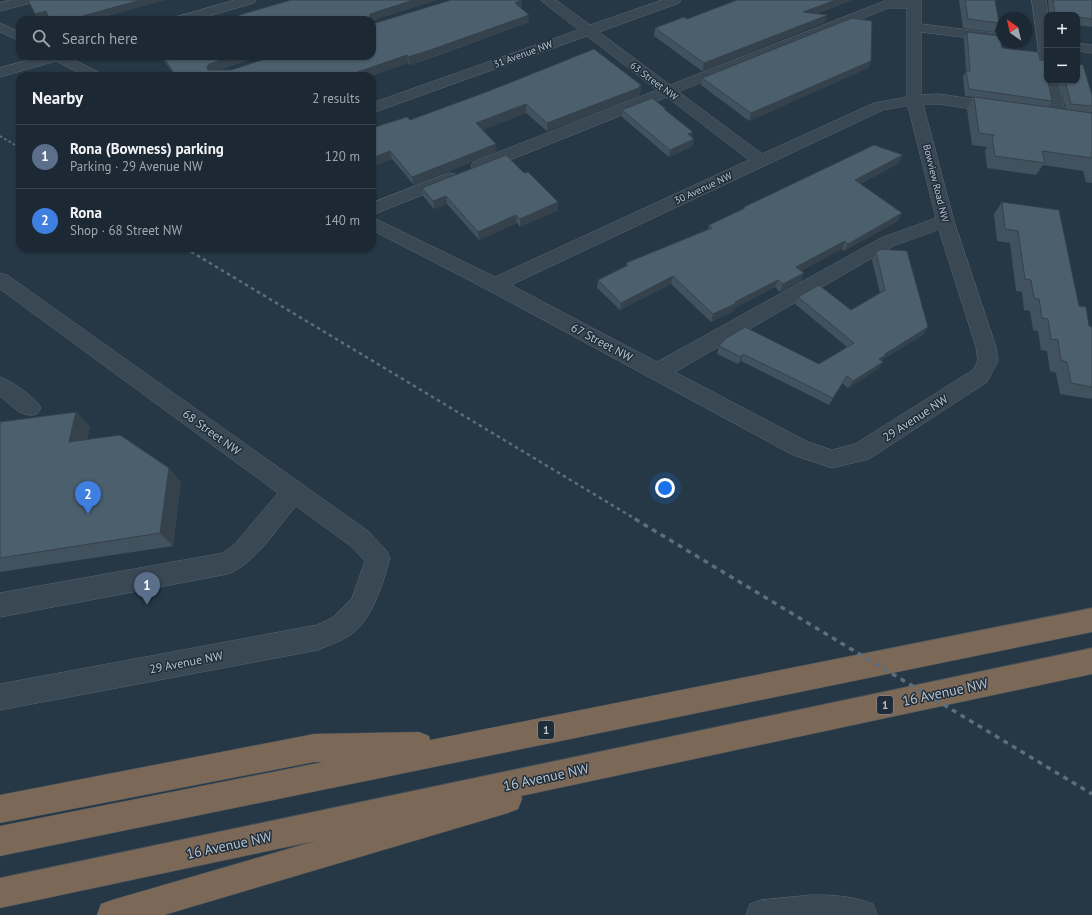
<!DOCTYPE html>
<html lang="en">
<head>
<meta charset="utf-8">
<style>
  :root { --surface:#1c2934; --page:#293540; --text:#f1f3f6; --muted:#a0a6ac; --line:#3a454f; --accent:#8dc7fe }
  body { margin:0; font-family:"PT Sans",sans-serif; background:var(--page); color:var(--text) }
  .controls { position:absolute; right:12px; top:12px; display:grid; overflow:hidden; border-radius:8px; box-shadow:0 1px 3px #0004 }
  .controls button { width:36px; height:36px; display:grid; place-items:center; padding:0; border:0; border-bottom:1px solid var(--line); background:var(--surface); color:var(--text); font:20px sans-serif }
  .compass { position:absolute; left:996px; top:12px; width:36px; height:36px; border-radius:50%; background:var(--surface); box-shadow:0 1px 3px #0004; rotate:326deg }
  .you { position:absolute; left:665px; top:488px; width:14px; height:14px; margin:-10px; border:3px solid #fff; border-radius:50%; background:#1a73e8; box-shadow:0 0 0 6px #1a73e833 }
  .badge { display:grid; place-items:center; width:26px; height:26px; border-radius:50%; background:var(--accent); color:#fff; font-size:13px; font-weight:700 }
  .pin { position:absolute; translate:-50% -33px; filter:drop-shadow(0 1px 2px #0008) }
  .pin::after { content:''; position:absolute; top:21px; width:14px; height:12px; background:inherit; clip-path:polygon(0 0,100% 0,50% 100%) }
  .list { margin:0; padding:0; list-style:none }
  h2 { display:flex; justify-content:space-between; align-items:center; height:52px; margin:0; padding:0 16px; font-size:17px }
  h2 small { font-size:13px; font-weight:400; color:var(--muted) }
  .list li { display:grid; grid-template-columns:26px 1fr auto; gap:12px; align-items:center; box-sizing:border-box; height:64px; padding:0 16px; border-top:1px solid var(--line) }
  .list b { display:block; font-size:15px; white-space:nowrap }
  .list p { margin:0; font-size:13px; white-space:nowrap; color:var(--muted) }
  .list em { font-size:13px; font-style:normal; color:var(--muted) }
  .icon { flex:none; width:22px; height:22px; fill:none; stroke:currentColor; stroke-width:2; stroke-linecap:round; stroke-linejoin:round }
  .map { position:relative; flex:none; width:1092px; height:915px; overflow:hidden }
  .search { position:absolute; background:var(--surface); box-shadow:0 1px 3px #0004; left:16px; top:16px; width:360px; height:44px; display:flex; align-items:center; gap:10px; box-sizing:border-box; padding:0 14px; border-radius:12px; color:var(--muted); font-size:15px }
  .panel { position:absolute; background:var(--surface); box-shadow:0 1px 3px #0004; left:16px; top:72px; width:360px; height:180px; border-radius:12px }
  .map>svg:first-child { display:block }
  .lines { fill:none; stroke-linecap:round; stroke-linejoin:round }
  .minor-casing { stroke:#596672; stroke-width:1 }
  .highway-casing { stroke:#45535f; stroke-width:1 }
  .minor { fill:#3a4854; fill-rule:evenodd }
  .highway { fill:#7b6857; fill-rule:evenodd }
  .rail-far2 { stroke:#5c6d7b; stroke-width:2; stroke-dasharray:2.5 2.5; stroke-linecap:butt }
  .rail-far1 { stroke:#5c6d7b; stroke-width:2.5; stroke-dasharray:3.5 3.5; stroke-linecap:butt }
  .rail { stroke:#5c6d7b; stroke-width:3.5; stroke-dasharray:5 5; stroke-linecap:butt }
  .wall { fill:#41525e }
  .shaded-wall { fill:#35424c }
  .building { fill:#4c5f6d; stroke:#35424c }
  .labels { text-anchor:middle; dominant-baseline:central; stroke-width:3; stroke-linejoin:round; paint-order:stroke }
  .far-street-label { font-size:10px; fill:#b8c3ce; stroke:#1f2d3a }
  .shield { fill:#1f2d3a; stroke:#8a96a2; stroke-width:1 }
  .shield-label { font-size:11px; font-weight:bold; fill:#b8c3ce }
  .street-label { font-size:12px; fill:#b8c3ce; stroke:#1f2d3a }
  .near-street-label { font-size:14px; fill:#b8c3ce; stroke:#1f2d3a }
</style>
</head>
<body>
<div class="map">
<svg width="1092" height="915" viewBox="0 0 1092 915">
  <rect width="100%" height="100%" fill="#263745"/>
  <g class="lines">
    <g class="minor-casing">
      <g id="minor">
        <polygon points="11,0 33,0 31,3 0,11 0,3"/>
        <polygon points="235,0 256,0 254,3 195,20 174,20 176,17"/>
        <path d="M 541,0 L 556,0 L 590,25 L 662,0 L 681,0 L 679,3 L 599,32 L 670,85 L 887,0 L 921,0 L 921,24 L 1002,34 L 1002,42 L 921,32 L 921,95 L 939,94 L 999,103 L 1004,105 L 1007,108 L 1004,111 L 999,113 L 939,104 L 923,104 L 954,221 L 996,347 L 998,361 L 987,382 L 869,459 L 832,468 L 793,455 L 488,290 L 372,230 L 372,217 L 495,277 L 749,160 L 667,97 L 485,170 L 479,171 L 473,170 L 471,166 L 473,162 L 657,90 L 587,36 L 372,113 L 372,103 L 578,30 ZM 889,8 L 907,8 L 907,97 L 874,103 L 762,154 L 679,92 ZM 908,106 L 936,218 L 881,238 L 657,362 L 511,285 L 883,110 ZM 939,230 L 976,347 L 978,361 L 973,370 L 855,444 L 832,450 L 808,442 L 675,372 L 893,246 Z"/>
        <polygon points="1032,0 1046,0 1048,15 1047,65 1042,64 1040,61"/>
        <polygon points="0,23 20,32 20,41 0,32"/>
        <polygon points="1077,43 1092,45 1092,53 1077,51"/>
        <polygon points="43,56 67,56 100,73 102,76 84,76 56,61 0,77 0,68"/>
        <polygon points="1046,78 1047,78 1047,81 1058,81 1066,116 1063,119 1058,121 1053,119 1050,116 1044,81"/>
        <polygon points="449,173 455,174 457,178 455,182 372,215 372,203"/>
        <path d="M 0,273 L 7,275 L 368,531 L 386,550 L 390,558 C 383,583 372,621 349,636 C 340,642 328,645 318,650 L 0,710 L 0,684 L 317,625 L 332,618 L 352,598 L 365,561 L 352,547 L 296,506 C 277,528 256,563 228,574 L 0,617 L 0,593 L 223,553 L 234,545 L 278,493 L 0,289 Z"/>
        <path d="M 0,377 C 12,381 35,397 41,408 L 37,414 C 22,419 11,405 0,396 Z"/>
        <path d="M 812,895 C 833,895 853,896 873,904 L 877,915 L 746,915 L 750,904 L 761,900 Z"/>
      </g>
    </g>
    <g class="highway-casing">
      <g id="highway">
        <polygon points="1092,608 1092,632 0,856 0,826 323,762 314,762 0,823 0,795 314,734 419,732 429,736 430,740"/>
        <polygon points="1092,648 1092,674 521,796 522,799 518,809 508,813 164,915 97,915 101,904 112,900 315,841 0,908 0,878"/>
      </g>
    </g>
    <use href="#minor" class="minor"/>
    <use href="#highway" class="highway"/>
    <polyline class="rail-far2" points="0,136 20,148"/>
    <polyline class="rail-far1" points="185,248 637,520"/>
    <polyline class="rail" points="635,519 1092,794"/>
  </g>
  <g class="wall">
    <polygon points="852,0 816,14 825,22 702,71 654,36 655,28 687,19"/>
    <polygon points="959,0 995,0 999,23 994,32 963,28"/>
    <polygon points="1048,0 1092,0 1092,27 1077,25 1077,15 1049,15"/>
    <polygon points="521,8 529,15 529,22 434,57 410,65 408,63 371,76 175,76 161,56 261,56 218,70 231,70"/>
    <polygon points="967,32 1002,48 1047,81 1052,101 1048,107 1066,109 1058,81 1077,81 1092,95 1092,112 1091,113 1092,113 1092,183 1086,182 1083,171 1043,165 1036,175 987,168 985,151 987,147 972,145 967,109 973,97 965,96 963,77 966,71 964,39"/>
    <polygon points="871,61 868,68 749,121 701,85 702,78"/>
    <polygon points="641,85 640,96 547,131 526,113 482,130 497,152 414,185 392,159 372,167 372,128 410,120"/>
    <polygon points="666,109 666,111 692,138 693,146 669,157 622,117 622,110"/>
    <polygon points="899,163 860,184 898,221 844,251 842,249 801,271 804,273 801,281 780,292 775,287 735,308 734,311 711,322 671,284 620,310 597,288 598,280 626,267 626,263 708,229 709,225 744,209 744,207"/>
    <polygon points="422,188 558,210 520,227 517,223 479,240 447,204 434,209 423,196"/>
    <polygon points="1002,202 1079,306 1089,326 1092,327 1092,398 1091,399 1060,394 1056,373 1050,371 1047,351 1041,350 1038,331 1033,330 1030,311 1024,310 1022,292 1016,291 1010,243 997,241 994,214"/>
    <polygon points="876,252 928,327 923,335 883,359 878,369 848,388 842,383 829,405 741,361 738,364 717,354 719,346 819,364 847,347 795,304 798,297 851,310 880,293 872,260"/>
    <polygon points="76,412 90,427 87,440 181,482 173,546 0,572 0,422"/>
  </g>
  <g class="shaded-wall">
    <polygon points="141,0 166,0 93,20 68,20"/>
    <polygon points="414,0 438,0 372,21 372,20 369,20 370,14"/>
    <polygon points="522,0 522,8 515,10 515,3"/>
    <polygon points="836,0 852,0 801,19 803,12"/>
    <polygon points="46,11 49,18 39,20 35,14"/>
    <polygon points="529,15 529,22 410,65 408,57"/>
    <polygon points="828,15 825,22 702,71 704,63"/>
    <polygon points="407,55 408,63 371,76 346,76"/>
    <polygon points="234,56 261,56 213,72 210,75 207,67 209,64"/>
    <polygon points="871,61 868,68 749,121 751,113"/>
    <polygon points="641,85 640,96 547,131 547,123"/>
    <polygon points="526,104 526,113 477,132 476,123"/>
    <polygon points="693,132 692,139 688,134"/>
    <polygon points="694,139 693,146 669,157 670,150"/>
    <polygon points="496,144 497,152 414,185 412,177"/>
    <polygon points="390,151 392,159 372,167 372,158"/>
    <polygon points="903,155 899,163 851,188 855,180"/>
    <polygon points="446,196 447,204 434,209 433,201"/>
    <polygon points="558,202 558,210 520,227 520,219"/>
    <polygon points="902,213 898,221 844,251 848,244"/>
    <polygon points="516,215 517,223 479,240 478,232"/>
    <polygon points="845,241 842,249 793,275 796,267"/>
    <polygon points="804,273 801,281 780,292 783,284"/>
    <polygon points="673,276 671,284 620,310 621,303"/>
    <polygon points="778,280 775,287 735,308 734,311 711,322 713,314"/>
    <polygon points="928,327 923,335 883,359 881,362 879,359 885,354"/>
    <polygon points="743,354 741,361 738,364 741,357"/>
    <polygon points="883,362 878,369 848,388 853,381"/>
    <polygon points="76,412 90,427 84,456 69,442"/>
    <polygon points="169,468 181,482 173,546 160,533"/>
  </g>
  <g class="building">
    <polygon points="28,0 141,0 68,20 50,20 46,11 35,14"/>
    <polygon points="291,0 414,0 370,14 369,20 242,20 243,20 239,15"/>
    <polygon points="451,0 522,0 515,3 529,15 433,49 408,57 407,55 346,76 176,76 163,56 234,56 209,64 207,67 208,70 231,70 274,56 372,56 372,24"/>
    <polygon points="737,0 836,0 803,12 828,15 704,63 655,28 684,17 687,19"/>
    <polygon points="965,0 995,0 999,23 968,19"/>
    <polygon points="1053,0 1092,0 1092,19 1077,17 1077,15 1062,15 1055,14"/>
    <polygon points="852,18 872,21 871,61 751,113 702,78"/>
    <polygon points="967,32 1000,36 1002,48 1038,52 1040,60 1047,61 1047,81 1048,81 1052,101 969,89 966,70 970,71"/>
    <polygon points="594,49 641,85 639,86 641,87 547,123 526,104 476,123 496,144 412,177 390,151 372,158 372,128 407,117 410,120 489,91"/>
    <polygon points="1077,64 1083,65 1092,95 1092,106 1071,104 1065,81 1077,81"/>
    <polygon points="974,97 1092,113 1092,158 1042,151 1045,163 995,156 992,138 994,135 979,133"/>
    <polygon points="652,98 666,109 664,109 693,132 688,134 694,139 670,150 622,110"/>
    <polygon points="874,145 903,155 855,180 902,213 848,244 845,241 796,267 804,273 783,284 778,280 735,302 737,303 713,314 673,276 621,303 598,280 628,265 626,263 712,228 709,225 745,208 744,207"/>
    <polygon points="506,155 524,173 528,172 558,202 520,219 516,215 478,232 446,196 433,201 422,188"/>
    <polygon points="1002,202 1059,210 1079,306 1086,307 1089,326 1092,327 1092,387 1071,383 1067,362 1061,360 1058,340 1051,339 1048,319 1042,318 1039,299 1034,298 1031,280 1025,279 1018,231 1005,229"/>
    <polygon points="881,249 907,251 928,327 885,354 886,355 879,359 883,362 853,381 847,376 833,398 743,354 741,357 719,346 725,339 745,327 819,364 854,343 798,297 819,285 851,310 885,290 876,252"/>
    <polygon points="76,412 69,442 120,435 169,468 160,533 0,558 0,422"/>
  </g>
  <g class="labels">
    <g class="far-street-label">
      <text transform="translate(523 54) rotate(-20)">31 Avenue NW</text>
      <text transform="translate(654 81) rotate(37)">63 Street NW</text>
      <text transform="translate(936 183) rotate(76)">Bowview Road NW</text>
      <text transform="translate(703 188) rotate(-25)">30 Avenue NW</text>
    </g>
    <g class="shield">
      <rect x="877" y="696" width="16" height="18" rx="3"/>
      <rect x="538" y="721" width="16" height="18" rx="3"/>
    </g>
    <g class="shield-label">
      <text x="885" y="705">1</text>
      <text x="546" y="730">1</text>
    </g>
    <g class="street-label">
      <text transform="translate(602 342) rotate(28)">67 Street NW</text>
      <text transform="translate(915 418) rotate(-33)">29 Avenue NW</text>
      <text transform="translate(212 432) rotate(36)">68 Street NW</text>
      <text transform="translate(186 662) rotate(-11)">29 Avenue NW</text>
    </g>
    <g class="near-street-label">
      <text transform="translate(945 692) rotate(-12)">16 Avenue NW</text>
      <text transform="translate(546 777) rotate(-12)">16 Avenue NW</text>
      <text transform="translate(229 845) rotate(-12)">16 Avenue NW</text>
    </g>
  </g>
</svg>
<div class="controls">
<button>+</button>
<button>−</button>
</div>
<svg class="compass" viewBox="-18 -18 36 36"><path d="M0-13l5 13h-10z" fill="#e53935"/><path d="M0 13l5-13h-10z" fill="#a0a6ac"/></svg>
<div class="you"></div>
<div class="pin badge" style="left:147px;top:605px;background:#5c6f8a">1</div>
<div class="pin badge" style="left:88px;top:514px;background:#3f7fe0">2</div>
<div class="search"><svg class="icon" aria-label="search" viewBox="0 0 24 24"><circle cx="10" cy="10" r="6"/><path d="M15 15l6 6"/></svg>Search here</div>
<section class="panel">
<h2>Nearby<small>2 results</small></h2>
<ul class="list">
<li><span class="badge" style="background:#5c6f8a">1</span><div><b>Rona (Bowness) parking</b><p>Parking · 29 Avenue NW</p></div><em>120 m</em></li>
<li><span class="badge" style="background:#3f7fe0">2</span><div><b>Rona</b><p>Shop · 68 Street NW</p></div><em>140 m</em></li>
</ul>
</section>
</div>
</body>
</html>
